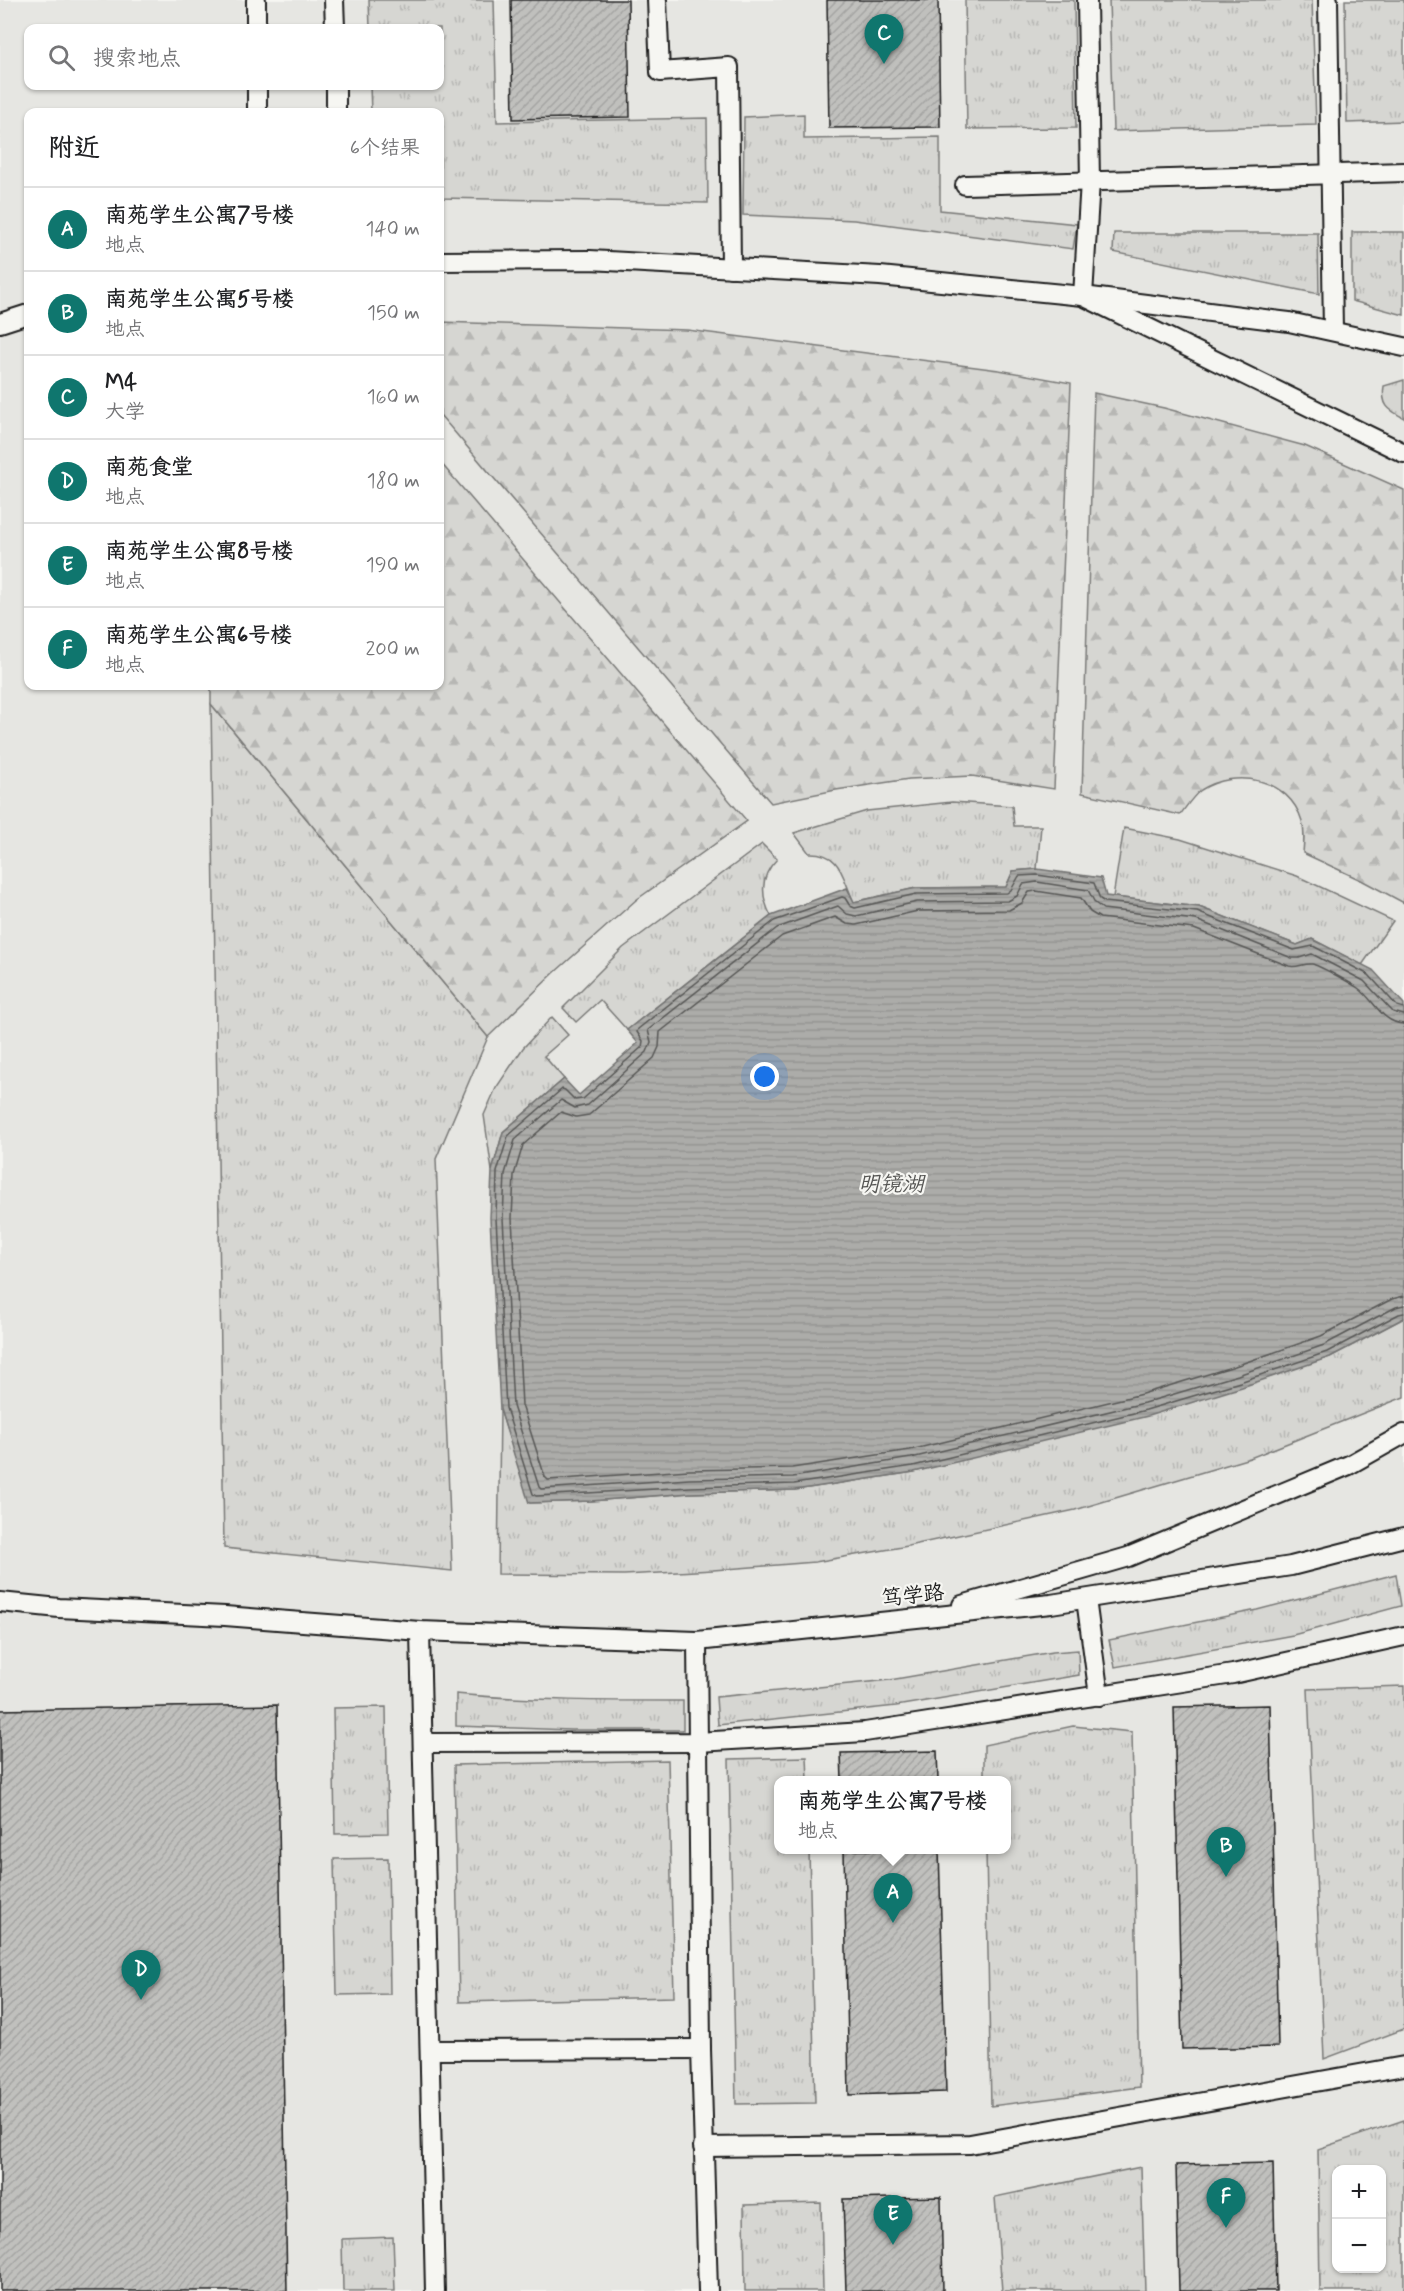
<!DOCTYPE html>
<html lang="zh">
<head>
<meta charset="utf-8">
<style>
  :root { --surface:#fff; --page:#f6f6f6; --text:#202124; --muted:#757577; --line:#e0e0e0; --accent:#0f766e }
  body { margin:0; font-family:Mynerve,"LXGW WenKai TC",sans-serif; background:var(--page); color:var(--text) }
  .controls { position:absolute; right:18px; bottom:18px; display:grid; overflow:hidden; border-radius:12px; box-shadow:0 2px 4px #0004 }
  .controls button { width:54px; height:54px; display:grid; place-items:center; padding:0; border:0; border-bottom:2px solid var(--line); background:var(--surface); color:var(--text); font:30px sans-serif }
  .you { position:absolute; left:765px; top:1077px; width:21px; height:21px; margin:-15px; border:4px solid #fff; border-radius:50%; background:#1a73e8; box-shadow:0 0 0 9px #1a73e833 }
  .badge { display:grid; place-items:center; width:39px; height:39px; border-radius:50%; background:var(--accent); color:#fff; font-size:20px; font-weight:700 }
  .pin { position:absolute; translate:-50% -50px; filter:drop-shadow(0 2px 3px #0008) }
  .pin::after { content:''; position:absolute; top:32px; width:21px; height:18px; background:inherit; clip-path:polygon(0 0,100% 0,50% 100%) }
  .popup { position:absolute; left:774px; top:1776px; width:237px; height:78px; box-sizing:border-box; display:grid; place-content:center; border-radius:12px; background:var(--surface); filter:drop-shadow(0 2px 4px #0005); font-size:20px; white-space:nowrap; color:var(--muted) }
  .popup b { font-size:22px; color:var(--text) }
  .popup::after { content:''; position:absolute; left:50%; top:100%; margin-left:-12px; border:12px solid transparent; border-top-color:var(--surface) }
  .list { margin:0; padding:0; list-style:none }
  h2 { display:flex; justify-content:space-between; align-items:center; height:78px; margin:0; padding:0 24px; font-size:26px }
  h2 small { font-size:20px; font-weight:400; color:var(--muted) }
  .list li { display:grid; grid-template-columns:39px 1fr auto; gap:18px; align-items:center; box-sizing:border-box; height:84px; padding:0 24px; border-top:2px solid var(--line) }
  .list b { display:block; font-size:22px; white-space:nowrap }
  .list p { margin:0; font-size:20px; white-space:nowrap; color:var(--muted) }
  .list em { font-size:20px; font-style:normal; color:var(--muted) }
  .icon { flex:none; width:33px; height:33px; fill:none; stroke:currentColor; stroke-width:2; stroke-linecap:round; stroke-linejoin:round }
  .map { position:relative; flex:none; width:1404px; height:2291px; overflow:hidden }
  .search { position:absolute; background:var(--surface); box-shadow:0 2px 4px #0004; left:24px; top:24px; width:420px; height:66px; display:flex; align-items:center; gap:15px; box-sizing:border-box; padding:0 21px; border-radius:12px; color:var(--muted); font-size:22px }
  .panel { position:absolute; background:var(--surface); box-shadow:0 2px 4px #0004; left:24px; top:108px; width:420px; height:582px; border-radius:12px }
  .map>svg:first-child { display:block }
  .built { fill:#e6e6e2; fill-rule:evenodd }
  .grass { fill:url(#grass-tufts); stroke:#797977; stroke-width:1.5; fill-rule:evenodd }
  .forest { fill:url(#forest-firs); stroke:#797977; stroke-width:1.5 }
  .water { fill:url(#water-rules); stroke:#727271; stroke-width:1.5 }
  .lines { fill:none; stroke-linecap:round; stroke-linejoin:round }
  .shore { stroke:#565654; stroke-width:1.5 }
  .building { fill:url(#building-hatch); stroke:#1c1c1c; stroke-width:1.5 }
  .service-casing { stroke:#1c1c1c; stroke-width:22 }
  .service { stroke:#f6f6f2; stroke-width:18 }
  .labels { text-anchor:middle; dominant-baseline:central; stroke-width:4.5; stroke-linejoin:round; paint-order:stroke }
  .street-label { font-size:21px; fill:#1c1c1c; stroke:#f6f6f2 }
  .water-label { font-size:22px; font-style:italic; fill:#565654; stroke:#f6f6f2 }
</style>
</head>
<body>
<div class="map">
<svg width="1404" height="2291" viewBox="0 0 1404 2291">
  <defs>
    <pattern id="grass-tufts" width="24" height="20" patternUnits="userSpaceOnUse" patternTransform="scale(1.5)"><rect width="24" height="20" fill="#d6d6d2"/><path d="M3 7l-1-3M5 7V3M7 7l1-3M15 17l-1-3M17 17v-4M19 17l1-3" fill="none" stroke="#b7b7b4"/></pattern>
    <pattern id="forest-firs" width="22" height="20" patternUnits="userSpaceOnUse" patternTransform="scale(1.5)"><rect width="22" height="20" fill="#d6d6d2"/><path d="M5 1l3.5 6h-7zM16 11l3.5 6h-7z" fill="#b7b7b4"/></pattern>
    <pattern id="water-rules" width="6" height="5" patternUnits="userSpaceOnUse" patternTransform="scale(1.5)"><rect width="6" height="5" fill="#acaca9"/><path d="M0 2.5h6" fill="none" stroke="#939391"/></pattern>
    <pattern id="building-hatch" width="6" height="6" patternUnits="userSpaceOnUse" patternTransform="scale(1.5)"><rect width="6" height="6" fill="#c0c0bd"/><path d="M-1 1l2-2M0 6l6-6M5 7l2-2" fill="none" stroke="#a4a4a2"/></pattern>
  </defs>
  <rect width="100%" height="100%" fill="#f6f6f2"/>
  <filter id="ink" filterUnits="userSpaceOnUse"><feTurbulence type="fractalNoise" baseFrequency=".0167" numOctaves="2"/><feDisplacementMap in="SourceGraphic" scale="12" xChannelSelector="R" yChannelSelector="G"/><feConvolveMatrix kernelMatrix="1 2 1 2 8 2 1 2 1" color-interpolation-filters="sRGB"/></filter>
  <g filter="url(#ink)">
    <path class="built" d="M 0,0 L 1404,0 L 1404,2291 L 0,2291 ZM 28,28 L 440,28 L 440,86 L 28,86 ZM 28,112 L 440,112 L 440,686 L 28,686 ZM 779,1780 L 1007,1780 L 1007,1850 L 779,1850 ZM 1336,2170 L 1382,2170 L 1382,2268 L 1336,2268 Z"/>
    <g class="grass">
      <polygon points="369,0 494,0 497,122 707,118 708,203 440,198 440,112 371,112 370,86 440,86 440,28 370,28"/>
      <polygon points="965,0 1074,0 1076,128 967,129"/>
      <polygon points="1109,0 1312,0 1316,125 1113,131"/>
      <polygon points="1345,0 1404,0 1404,121 1347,123"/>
      <polygon points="804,114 804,139 940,137 940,210 1077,224 1073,249 854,220 743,215 744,117"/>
      <polygon points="1352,232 1404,232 1404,315 1352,301"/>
      <polygon points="1114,233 1318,233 1319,294 1113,252"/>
      <path d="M 1404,380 L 1404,418 C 1388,410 1381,405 1384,386 Z"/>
      <polygon points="211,704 488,1037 436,1159 452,1571 224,1548"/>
      <path d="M 952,802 L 1012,806 L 1014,826 L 1041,826 L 1037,869 L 1013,871 L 1006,887 L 916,888 L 854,902 C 842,878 842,852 809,853 L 794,833 L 867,811 Z"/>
      <polygon points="1124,828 1180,839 1297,876 1393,921 1362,965 1312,939 1297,945 1199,907 1113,897"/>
      <path d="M 762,844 L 777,859 C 760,876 760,895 771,916 L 627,1030 L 600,1000 L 576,1022 L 563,1008 L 623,948 Z"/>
      <polygon points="552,1017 568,1035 544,1056 564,1079 503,1132 492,1171 484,1115 496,1088 523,1048"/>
      <polygon points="1404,1318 1404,1397 1250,1458 1075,1510 908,1546 815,1562 713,1570 624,1575 498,1574 500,1409 530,1503 591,1501 690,1493 795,1490 914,1472 1330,1357"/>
      <polygon points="1396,1574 1401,1606 1293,1635 1115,1667 1109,1640 1257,1610"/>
      <polygon points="1078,1650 1079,1675 896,1706 718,1725 716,1697 890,1680 1053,1652"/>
      <polygon points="1404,1686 1404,2029 1324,2059 1308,1689"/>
      <path d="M 456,1694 C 532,1701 607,1701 683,1701 L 683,1730 L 571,1730 L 456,1726 Z"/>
      <polygon points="386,1707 388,1833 335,1834 333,1708"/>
      <polygon points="1073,1726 1132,1732 1139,2087 991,2106 986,1850 1007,1850 1007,1780 984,1780 984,1745"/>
      <polygon points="807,1757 808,1780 779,1780 779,1850 809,1850 815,2103 736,2104 729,1759"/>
      <polygon points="668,1760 674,1997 459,2002 454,1765"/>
      <polygon points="388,1858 390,1994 337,1995 334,1859"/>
      <path d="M 1404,2120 L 1404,2291 L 1320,2291 L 1318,2149 ZM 1336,2170 L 1382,2170 L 1382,2268 L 1336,2268 Z"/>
      <polygon points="1141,2167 1145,2291 1002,2291 995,2197"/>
      <polygon points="821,2203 823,2291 745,2291 744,2205"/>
      <polygon points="393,2237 395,2291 343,2291 342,2239"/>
    </g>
    <g class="forest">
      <polygon points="440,322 687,330 999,370 1071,383 1054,789 972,776 909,779 836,790 771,803 440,415"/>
      <path d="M 1094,393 L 1164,408 L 1305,446 L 1404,490 L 1404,903 L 1363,881 L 1303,853 C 1304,842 1305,832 1302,821 C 1289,778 1236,768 1201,790 C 1193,796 1186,807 1180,815 L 1082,793 Z"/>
      <polygon points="440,462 747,821 636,900 554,973 488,1037 211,704 211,686 440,686"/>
    </g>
    <polygon class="water" points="1037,869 1101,878 1106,896 1199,907 1297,945 1312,939 1373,970 1404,1004 1404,1318 1330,1357 1242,1387 1148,1416 914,1472 795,1490 690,1493 591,1501 529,1503 500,1409 490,1218 492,1171 503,1132 564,1079 579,1095 638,1043 627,1030 771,916 847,888 854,902 916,888 1006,887 1013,871"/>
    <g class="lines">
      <g class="shore">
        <polyline points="1404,1008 1397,1006 1369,975 1313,946 1294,950 1197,912 1105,902 1100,899 1094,883 1037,875 1019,876 1011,890 1007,893 916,894 855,908 850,906 845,898 842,897 774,921 638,1029 637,1032 643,1041 642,1047 583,1099 575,1100 565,1090 562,1089 508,1136 497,1172 496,1218 506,1408 533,1494 536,1496 690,1487 794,1484 913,1466 1146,1410 1240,1382 1327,1352 1399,1314 1404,1313"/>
        <polyline points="1404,1015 1393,1012 1364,981 1312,954 1299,958 1292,958 1196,920 1103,909 1095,903 1088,890 1037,882 1023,884 1017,896 1008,901 917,902 856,916 847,914 838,906 777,928 648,1030 651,1042 647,1052 588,1105 575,1108 561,1100 515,1140 505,1174 503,1218 513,1406 539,1487 541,1489 689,1479 793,1477 911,1458 1144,1403 1238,1375 1324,1345 1396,1307 1404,1305"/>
        <path d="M 1404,1024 C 1381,1023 1374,999 1358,988 C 1351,983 1318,965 1312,964 C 1304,963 1297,968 1289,966 L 1194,929 L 1100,918 L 1090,912 L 1081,898 L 1036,891 L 1029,892 L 1022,903 L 1009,910 L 918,911 L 856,925 L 847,924 L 835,917 L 782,936 L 660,1032 L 659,1047 L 654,1058 L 589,1115 L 576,1117 L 561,1112 L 523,1145 L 514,1175 L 512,1218 L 522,1405 L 545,1477 L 548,1480 L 689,1470 L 792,1468 L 910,1450 L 1142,1394 L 1235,1366 L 1321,1336 L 1392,1299 L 1404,1296"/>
      </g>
    </g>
    <g class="building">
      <polygon points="511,0 628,0 630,117 513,119"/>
      <polygon points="827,0 938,0 940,127 829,128"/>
      <polygon points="277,1705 287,2291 0,2291 0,1710"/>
      <polygon points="1270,1705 1278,2047 1182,2049 1174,1707"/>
      <polygon points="937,1751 938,1780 842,1780 841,1753"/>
      <polygon points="844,1850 939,1850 946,2092 849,2095"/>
      <polygon points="1273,2163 1276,2291 1179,2291 1176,2165"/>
      <polygon points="941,2197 943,2291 846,2291 843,2199"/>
    </g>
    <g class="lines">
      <g class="service-casing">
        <g id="service">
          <polyline points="256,0 256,28"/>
          <polyline points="334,0 335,28"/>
          <polyline points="657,0 660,72 729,67 731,268"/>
          <polyline points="1087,0 1090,181 1083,296 1404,453"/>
          <polyline points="1328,0 1333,331"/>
          <polyline points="257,86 257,112"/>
          <polyline points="336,86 336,112"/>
          <polyline points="965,185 1404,172"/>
          <polyline points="440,261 590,260 880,276 1083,296 1289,322 1404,347"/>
          <polyline points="0,323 28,314"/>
          <polyline points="1086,1599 1099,1696"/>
          <polyline points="0,1602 59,1608 225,1616 420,1631 697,1641 1051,1604 1291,1566 1404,1537"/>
          <polyline points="962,1605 1128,1557 1349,1465 1404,1434"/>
          <polyline points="420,1631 435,2291"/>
          <polyline points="697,1641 701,2049 708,2291"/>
          <polyline points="423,1743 698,1742 865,1732 1233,1674 1404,1636"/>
          <polyline points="431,2050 701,2049"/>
          <polyline points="703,2147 970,2144 1404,2066"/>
        </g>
      </g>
      <use href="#service" class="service"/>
    </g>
  </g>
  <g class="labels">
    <g class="street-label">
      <text transform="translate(913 1596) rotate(-6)">笃学路</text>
    </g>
    <g class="water-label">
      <text x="891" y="1185">明镜湖</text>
    </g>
  </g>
</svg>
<div class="controls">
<button>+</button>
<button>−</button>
</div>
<div class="you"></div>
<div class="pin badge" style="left:893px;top:1923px">A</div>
<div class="popup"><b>南苑学生公寓7号楼</b>地点</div>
<div class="pin badge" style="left:1226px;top:1877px">B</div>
<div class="pin badge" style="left:884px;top:64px">C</div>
<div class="pin badge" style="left:141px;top:2000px">D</div>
<div class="pin badge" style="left:893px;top:2245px">E</div>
<div class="pin badge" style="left:1226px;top:2228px">F</div>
<div class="search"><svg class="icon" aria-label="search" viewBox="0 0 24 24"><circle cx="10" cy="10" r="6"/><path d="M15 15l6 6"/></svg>搜索地点</div>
<section class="panel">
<h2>附近<small>6个结果</small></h2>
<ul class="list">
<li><span class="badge">A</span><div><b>南苑学生公寓7号楼</b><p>地点</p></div><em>140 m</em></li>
<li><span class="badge">B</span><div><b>南苑学生公寓5号楼</b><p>地点</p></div><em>150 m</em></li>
<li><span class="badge">C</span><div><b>M4</b><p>大学</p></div><em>160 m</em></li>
<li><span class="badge">D</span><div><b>南苑食堂</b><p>地点</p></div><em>180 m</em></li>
<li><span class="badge">E</span><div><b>南苑学生公寓8号楼</b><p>地点</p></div><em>190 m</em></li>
<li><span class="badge">F</span><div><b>南苑学生公寓6号楼</b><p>地点</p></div><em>200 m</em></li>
</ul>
</section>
</div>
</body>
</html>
